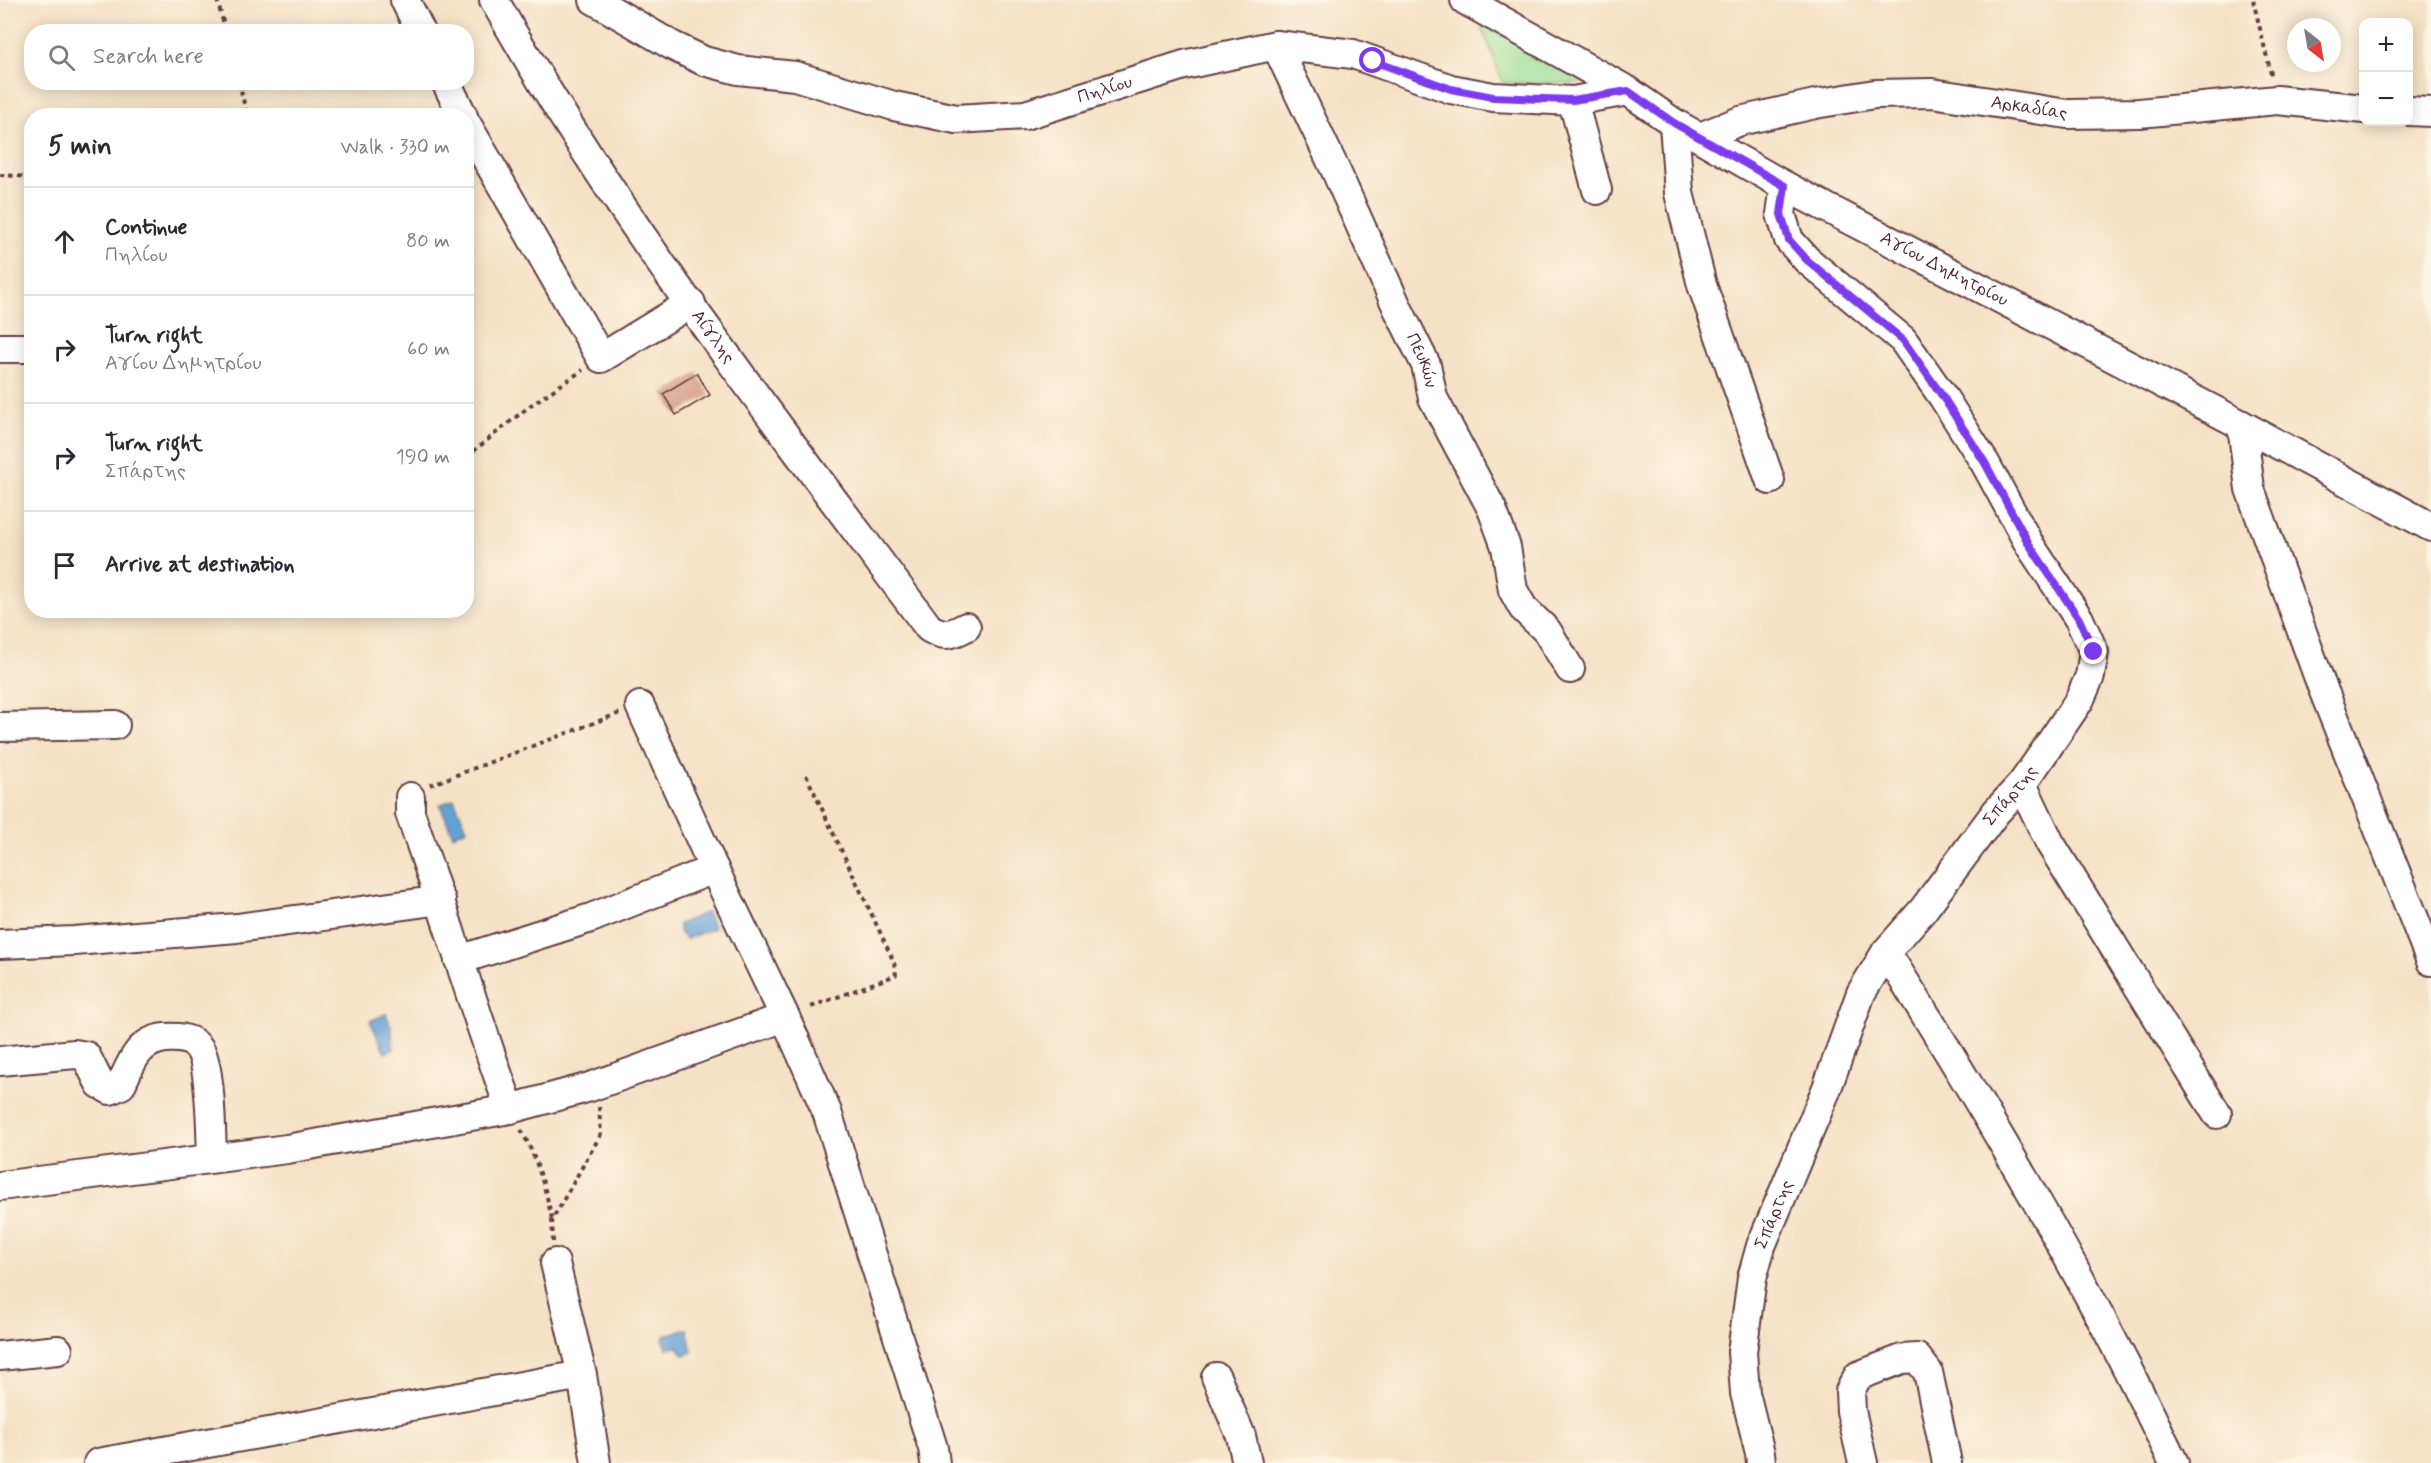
<!DOCTYPE html>
<html lang="en">
<head>
<meta charset="utf-8">
<style>
  :root { --surface:#fff; --page:#f7f7f7; --text:#2b2b33; --muted:#7c7c81; --line:#e1e1e2 }
  body { margin:0; font-family:Mynerve,sans-serif; background:var(--page); color:var(--text) }
  .controls { position:absolute; right:18px; top:18px; display:grid; overflow:hidden; border-radius:12px; box-shadow:0 3px 15px #0003 }
  .controls button { width:54px; height:54px; display:grid; place-items:center; padding:0; border:0; border-bottom:2px solid var(--line); background:var(--surface); color:var(--text); font:30px sans-serif }
  .compass { position:absolute; left:2287px; top:18px; width:54px; height:54px; border-radius:50%; background:var(--surface); box-shadow:0 3px 15px #0003; rotate:149deg }
  .stop { position:absolute; width:18px; height:18px; margin:-14px; border:4px solid #7c3aed; border-radius:50%; background:#fff }
  .stop.end { background:#7c3aed; border-color:#fff; box-shadow:0 2px 6px #0008 }
  .list { margin:0; padding:0; list-style:none }
  h2 { display:flex; justify-content:space-between; align-items:center; height:78px; margin:0; padding:0 24px; font-size:26px }
  h2 small { font-size:20px; font-weight:400; color:var(--muted) }
  .list li { display:grid; grid-template-columns:39px 1fr auto; gap:18px; align-items:center; box-sizing:border-box; height:108px; padding:0 24px; border-top:2px solid var(--line) }
  .list b { display:block; font-size:22px; white-space:nowrap }
  .list p { margin:0; font-size:20px; white-space:nowrap; color:var(--muted) }
  .list em { font-size:20px; font-style:normal; color:var(--muted) }
  .icon { flex:none; width:33px; height:33px; fill:none; stroke:currentColor; stroke-width:2; stroke-linecap:round; stroke-linejoin:round }
  .map { position:relative; flex:none; width:2431px; height:1463px; overflow:hidden }
  .search { position:absolute; background:var(--surface); box-shadow:0 3px 15px #0003; left:24px; top:24px; width:450px; height:66px; display:flex; align-items:center; gap:15px; box-sizing:border-box; padding:0 21px; border-radius:24px; color:var(--muted); font-size:22px }
  .panel { position:absolute; background:var(--surface); box-shadow:0 3px 15px #0003; left:24px; top:108px; width:450px; height:510px; border-radius:24px }
  .map>svg:first-child { display:block }
  .green { fill:#99dd94; stroke:#727e60; stroke-width:1.5 }
  .water { fill:#64a2d5; stroke:#576080; stroke-width:1.5 }
  .building { fill:#d29884 }
  .lines { fill:none; stroke-linecap:round; stroke-linejoin:round }
  .minor-casing { stroke:#643c42; stroke-width:32 }
  .path { stroke:#643c42; stroke-width:4; stroke-dasharray:4.5 4.5; stroke-linecap:butt }
  .minor { stroke:#fff; stroke-width:28 }
  .route { stroke:#7c3aed; stroke-width:8 }
  .labels { text-anchor:middle; dominant-baseline:central; stroke-width:4.5; stroke-linejoin:round; paint-order:stroke }
  .street-label { font-size:18px; fill:#4a1f2b; stroke:#fcf5e5 }
</style>
</head>
<body>
<div class="map">
<svg width="2431" height="1463" viewBox="0 0 2431 1463">
  <rect width="100%" height="100%" fill="#fcf5e5"/>
  <filter id="ink" filterUnits="userSpaceOnUse"><feTurbulence type="fractalNoise" baseFrequency=".0167" numOctaves="2"/><feDisplacementMap in="SourceGraphic" scale="12" xChannelSelector="R" yChannelSelector="G"/><feConvolveMatrix kernelMatrix="1 2 1 2 8 2 1 2 1" color-interpolation-filters="sRGB"/></filter>
  <filter id="wash" filterUnits="userSpaceOnUse"><feTurbulence type="fractalNoise" baseFrequency=".008" numOctaves="4" result="noise"/><feDisplacementMap in="SourceGraphic" scale="24" xChannelSelector="R" yChannelSelector="G"/><feGaussianBlur stdDeviation="1.35" result="paint"/><feColorMatrix in="noise" values="0 0 0 0 0 0 0 0 0 0 0 0 0 0 0 0 0 1.4 0 .05"/><feComposite in="paint" operator="in"/></filter>
  <g filter="url(#wash)">
    <rect width="100%" height="100%" fill="#f5e1c5"/>
    <polygon class="green" points="1480,22 1590,83 1503,83"/>
    <g class="water">
      <polygon points="454,799 467,829 453,835 440,805"/>
      <polygon points="707,912 714,928 686,939 679,932 679,924"/>
      <polygon points="386,1014 391,1026 394,1049 385,1053 370,1021"/>
      <polygon points="687,1329 692,1352 684,1355 678,1347 667,1348 663,1342 664,1336"/>
    </g>
    <g id="blocks">
      <polygon class="building" points="697,373 710,395 676,415 663,394"/>
    </g>
  </g>
  <g filter="url(#ink)">
    <use href="#blocks" fill-opacity="0" stroke="#643c42" stroke-width="1.5"/>
    <g class="lines">
      <g class="minor-casing">
        <g id="minor">
          <polyline points="405,0 421,32"/>
          <path id="s1" d="M 494,0 C 618,221 778,425 929,628 C 944,637 951,635 966,627"/>
          <path id="s2" d="M 594,0 L 673,46 L 704,61 L 738,70 L 795,76 L 894,106 L 956,119 L 1025,115 L 1184,65 L 1276,45 L 1353,54 L 1451,89 L 1493,97 L 1573,101 L 1628,91"/>
          <path id="s3" d="M 1465,0 L 1628,91 L 1674,123 L 1785,186 L 2242,425 L 2431,527"/>
          <path id="s4" d="M 1276,45 L 1335,169 L 1398,309 L 1426,365 L 1433,398 L 1492,509 L 1506,547 L 1513,590 L 1523,608 L 1547,631 L 1570,669"/>
          <polyline points="446,82 463,116"/>
          <polyline points="1573,101 1597,190"/>
          <polyline points="2408,111 2431,112"/>
          <polyline points="466,123 601,358 691,303"/>
          <polyline points="1674,123 1679,193 1702,285 1770,480"/>
          <path id="s5" d="M 1700,137 L 1740,121 L 1815,104 L 1875,94 L 1932,93 L 2067,114 L 2139,113 L 2277,100 L 2364,109"/>
          <polyline points="0,348 32,348"/>
          <polyline points="2242,425 2250,489 2321,684 2431,961"/>
          <polyline points="640,706 714,869 785,1017 827,1112 933,1448 935,1463"/>
          <polyline points="0,727 115,725"/>
          <polyline points="2022,784 2050,843 2217,1114"/>
          <path d="M 410,797 L 410,813 C 445,911 474,1011 510,1109"/>
          <polyline points="0,944 74,941 237,928 441,900"/>
          <path d="M 1886,952 C 1990,1115 2091,1289 2174,1463"/>
          <polyline points="459,960 591,918 714,869"/>
          <path d="M 0,1061 L 75,1054 L 86,1056 L 100,1084 L 110,1090 L 121,1085 C 131,1063 138,1041 165,1038 C 177,1037 192,1038 199,1048 C 211,1065 211,1134 212,1158"/>
          <polyline points="0,1186 287,1149 510,1109 590,1087 785,1017"/>
          <polyline points="555,1263 582,1375 596,1463"/>
          <polyline points="0,1356 58,1350"/>
          <polyline points="1216,1377 1241,1436 1247,1463"/>
          <polyline points="98,1463 582,1375"/>
          <path id="s6" d="M 1761,1463 L 1760,1453 L 1745,1393 L 1742,1352 L 1752,1278 L 1761,1246 L 1827,1088 L 1861,993 L 1886,952 L 1923,910 L 1996,812 L 2022,784 L 2045,751 L 2079,701 L 2090,676 L 2094,652 L 2079,619 L 2029,544 L 1985,463 L 1943,397 L 1903,340 L 1807,260 L 1789,240 L 1781,214 L 1785,186"/>
          <polyline points="1863,1463 1851,1411 1850,1391 1858,1376 1902,1359 1917,1358 1928,1372 1947,1463"/>
        </g>
      </g>
      <g class="path">
        <polyline points="217,0 226,32"/>
        <polyline points="2253,0 2272,78"/>
        <polyline points="239,82 247,116"/>
        <polyline points="0,175 32,177"/>
        <polyline points="466,457 531,405 583,370"/>
        <polyline points="806,775 894,962 896,975 808,1008"/>
        <polyline points="430,785 620,713"/>
        <path d="M 521,1130 C 537,1158 545,1187 552,1219"/>
        <polyline points="553,1242 552,1220 601,1134 599,1107"/>
      </g>
      <use href="#minor" class="minor"/>
    </g>
  </g>
  <g class="lines" filter="url(#ink)">
    <polyline class="route" points="1373,61 1451,89 1493,97 1573,100 1628,91 1674,123 1785,186 1781,214 1789,240 1807,260 1903,340 1943,397 1985,463 2029,544 2079,619 2094,652"/>
  </g>
  <g class="labels">
    <g class="street-label">
      <text stroke="none"><textPath href="#s2" startOffset="538">Πηλίου</textPath></text>
      <text stroke="none"><textPath href="#s5" startOffset="336">Αρκαδίας</textPath></text>
      <text stroke="none"><textPath href="#s3" startOffset="550">Αγίου Δημητρίου</textPath></text>
      <text stroke="none"><textPath href="#s1" startOffset="402">Αίγλης</textPath></text>
      <text stroke="none"><textPath href="#s4" startOffset="348">Πευκών</textPath></text>
      <text stroke="none"><textPath href="#s6" startOffset="741">Σπάρτης</textPath></text>
      <text stroke="none"><textPath href="#s6" startOffset="255">Σπάρτης</textPath></text>
    </g>
  </g>
</svg>
<div class="controls">
<button>+</button>
<button>−</button>
</div>
<svg class="compass" viewBox="-18 -18 36 36"><path d="M0-13l5 13h-10z" fill="#e53935"/><path d="M0 13l5-13h-10z" fill="#7c7c81"/></svg>
<div class="stop" style="left:1373px;top:61px"></div>
<div class="stop end" style="left:2094px;top:652px"></div>
<div class="search"><svg class="icon" aria-label="search" viewBox="0 0 24 24"><circle cx="10" cy="10" r="6"/><path d="M15 15l6 6"/></svg>Search here</div>
<section class="panel">
<h2>5 min<small>Walk · 330 m</small></h2>
<ul class="list">
<li><svg class="icon" aria-label="ahead" viewBox="0 0 24 24"><path d="M12 20V5M6 11l6-6 6 6"/></svg><div><b>Continue</b><p>Πηλίου</p></div><em>80 m</em></li>
<li><svg class="icon" aria-label="right" viewBox="0 0 24 24"><path d="M7 20v-9h11M14 6l5 5-5 5"/></svg><div><b>Turn right</b><p>Αγίου Δημητρίου</p></div><em>60 m</em></li>
<li><svg class="icon" aria-label="right" viewBox="0 0 24 24"><path d="M7 20v-9h11M14 6l5 5-5 5"/></svg><div><b>Turn right</b><p>Σπάρτης</p></div><em>190 m</em></li>
<li><svg class="icon" aria-label="arrive" viewBox="0 0 24 24"><path d="M6 21V4h12l-3 4 3 4H6"/></svg><div><b>Arrive at destination</b></div></li>
</ul>
</section>
</div>
</body>
</html>
